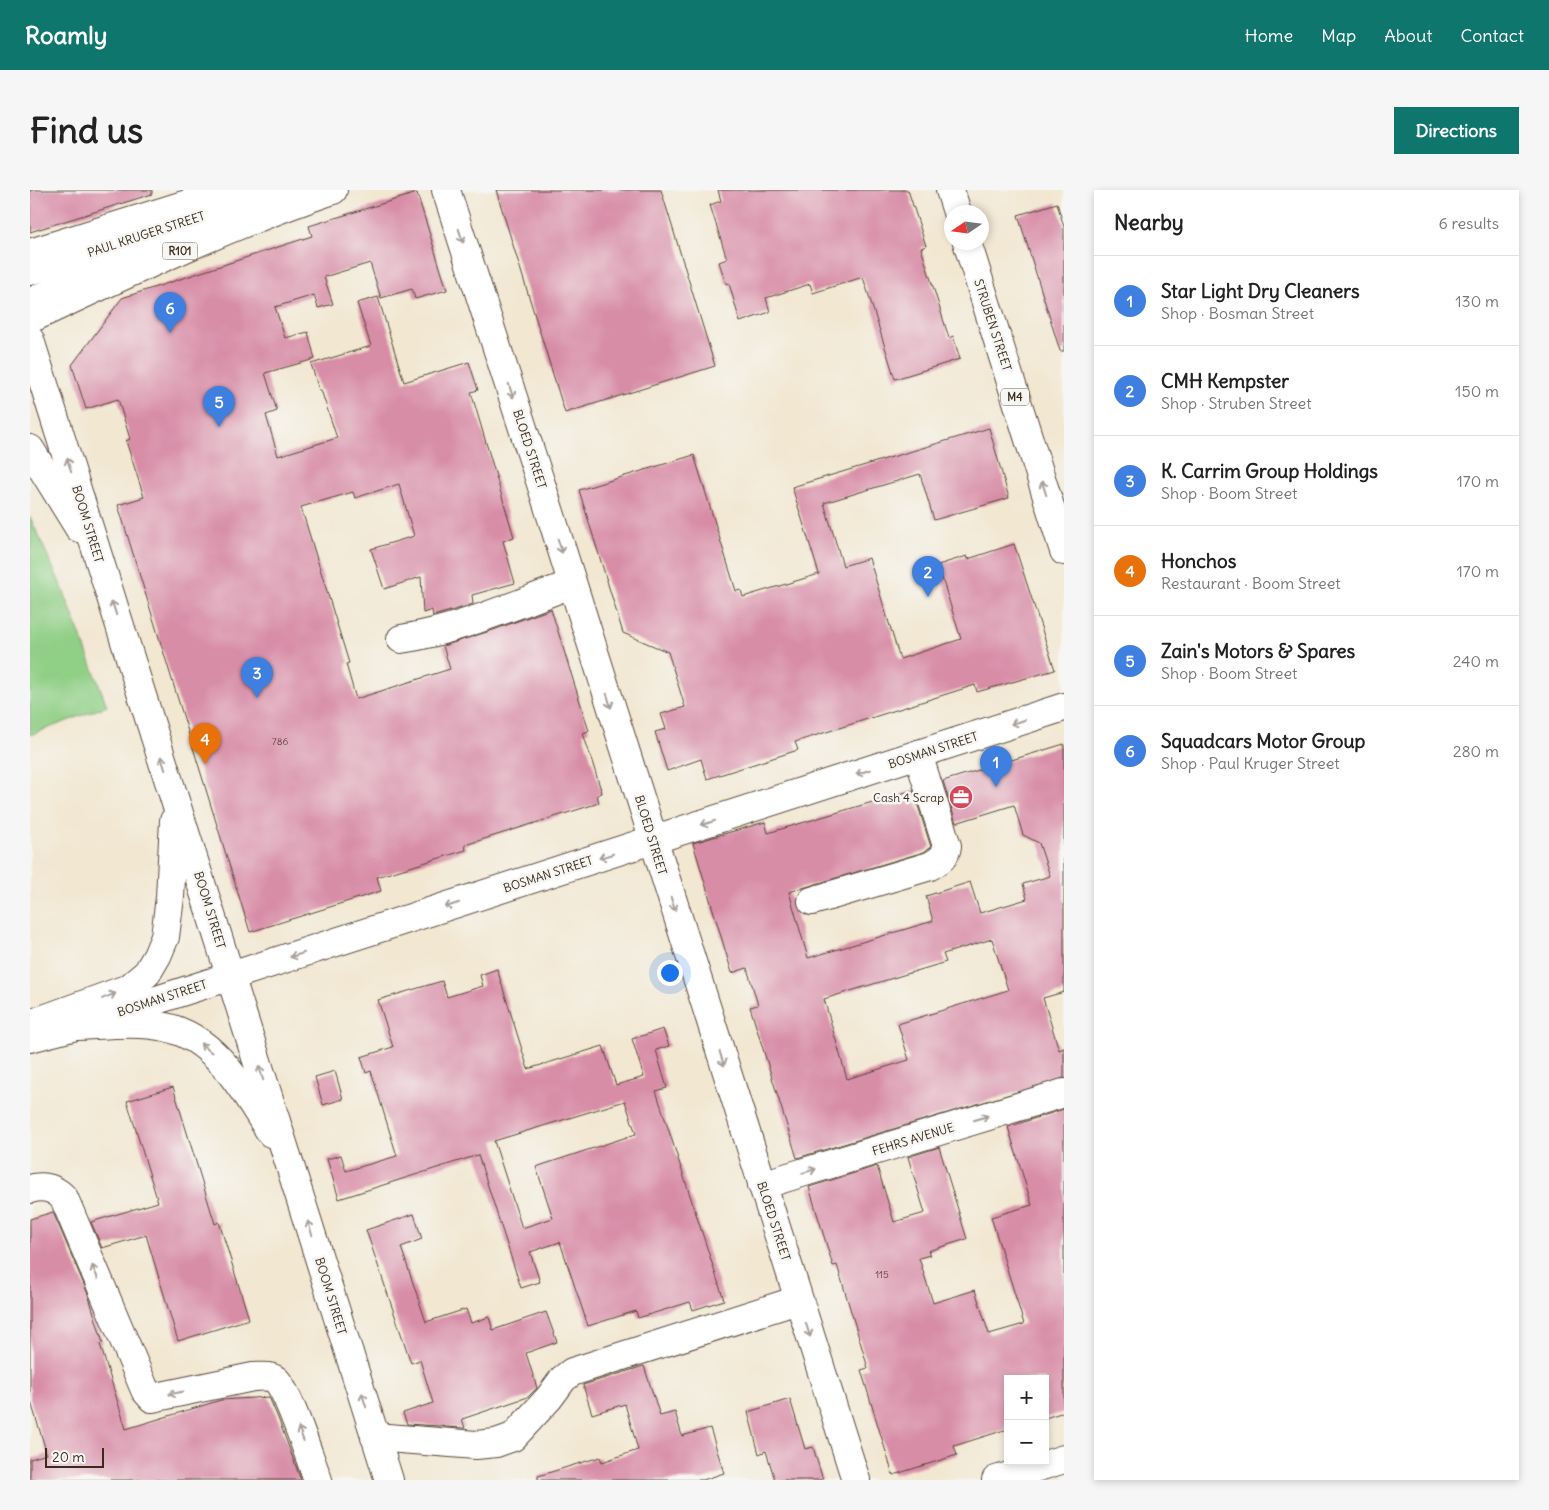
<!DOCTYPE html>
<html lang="en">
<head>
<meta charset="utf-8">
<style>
  :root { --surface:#fff; --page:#f6f6f6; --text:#222; --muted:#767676; --line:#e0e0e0; --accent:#0f766e }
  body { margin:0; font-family:Delius,sans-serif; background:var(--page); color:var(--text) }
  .controls { position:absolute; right:15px; bottom:15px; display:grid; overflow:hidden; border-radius:0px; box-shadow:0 2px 8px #0003 }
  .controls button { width:45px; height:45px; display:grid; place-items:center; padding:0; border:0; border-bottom:1px solid var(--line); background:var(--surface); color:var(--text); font:25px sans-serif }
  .compass { position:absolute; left:914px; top:15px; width:45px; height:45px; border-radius:50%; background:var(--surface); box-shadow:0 2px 8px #0003; rotate:257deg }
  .scale { position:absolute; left:15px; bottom:12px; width:59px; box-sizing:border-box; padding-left:5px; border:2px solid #3b2a1e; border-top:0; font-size:14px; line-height:18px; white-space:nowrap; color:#3b2a1e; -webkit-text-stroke:4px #f6f6f2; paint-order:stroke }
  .you { position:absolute; left:639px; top:782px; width:18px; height:18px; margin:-12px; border:4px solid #fff; border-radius:50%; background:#1a73e8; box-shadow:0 0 0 8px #1a73e833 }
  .badge { display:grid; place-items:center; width:32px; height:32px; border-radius:50%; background:var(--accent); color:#fff; font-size:16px; font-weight:700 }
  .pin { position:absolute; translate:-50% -41px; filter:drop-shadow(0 1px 2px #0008) }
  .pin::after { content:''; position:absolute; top:26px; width:18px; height:15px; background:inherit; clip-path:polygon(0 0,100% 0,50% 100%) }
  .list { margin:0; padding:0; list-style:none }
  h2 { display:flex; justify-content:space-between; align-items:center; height:65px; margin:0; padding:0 20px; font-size:21px }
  h2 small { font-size:16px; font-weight:400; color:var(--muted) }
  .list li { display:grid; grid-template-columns:32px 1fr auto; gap:15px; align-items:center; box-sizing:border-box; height:90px; padding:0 20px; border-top:1px solid var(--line) }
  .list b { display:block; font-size:19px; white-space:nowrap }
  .list p { margin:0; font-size:16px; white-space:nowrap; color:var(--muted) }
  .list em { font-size:16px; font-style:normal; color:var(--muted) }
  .map { position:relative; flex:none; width:1034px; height:1290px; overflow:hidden; border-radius:0px }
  header { display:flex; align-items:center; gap:30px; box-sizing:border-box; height:70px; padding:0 25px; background:var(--accent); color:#fff }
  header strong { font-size:24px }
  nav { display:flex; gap:28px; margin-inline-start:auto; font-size:18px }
  .intro { display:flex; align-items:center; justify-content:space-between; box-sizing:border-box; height:120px; padding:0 30px }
  h1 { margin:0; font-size:35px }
  .button { padding:12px 22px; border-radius:0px; background:var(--accent); color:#fff; font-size:18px; font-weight:700 }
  main { display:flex; gap:30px; padding:0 30px }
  aside { flex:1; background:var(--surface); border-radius:0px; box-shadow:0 2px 8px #0003 }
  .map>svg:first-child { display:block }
  .green { fill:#90cf86; stroke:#667c52 }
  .building { fill:#d88da7; fill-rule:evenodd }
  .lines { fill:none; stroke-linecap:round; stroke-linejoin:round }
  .minor-casing { stroke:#564639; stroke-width:30 }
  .major-casing { stroke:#564639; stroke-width:30 }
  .minor { stroke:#fff; stroke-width:28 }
  .major { stroke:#fff; stroke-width:28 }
  .oneway { stroke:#a79f9a }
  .labels { text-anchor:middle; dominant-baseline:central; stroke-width:5; stroke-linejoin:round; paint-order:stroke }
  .number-label { font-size:10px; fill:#624340 }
  .shield { fill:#f6f6f2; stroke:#73675e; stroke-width:1 }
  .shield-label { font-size:11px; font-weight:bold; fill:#3b2a1e }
  .street-label { font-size:12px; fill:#3b2a1e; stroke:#f6f6f2 }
  .poi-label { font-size:12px; fill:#3b2a1e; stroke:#f6f6f2; text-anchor:end }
</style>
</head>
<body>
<header>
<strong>Roamly</strong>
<nav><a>Home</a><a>Map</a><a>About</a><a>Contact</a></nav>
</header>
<div class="intro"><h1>Find us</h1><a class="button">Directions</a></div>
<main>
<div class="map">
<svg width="1034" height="1290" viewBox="0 0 1034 1290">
  <rect width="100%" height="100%" fill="#f6f6f2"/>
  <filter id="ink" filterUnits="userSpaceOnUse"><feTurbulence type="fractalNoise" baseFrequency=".02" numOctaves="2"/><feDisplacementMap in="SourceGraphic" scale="10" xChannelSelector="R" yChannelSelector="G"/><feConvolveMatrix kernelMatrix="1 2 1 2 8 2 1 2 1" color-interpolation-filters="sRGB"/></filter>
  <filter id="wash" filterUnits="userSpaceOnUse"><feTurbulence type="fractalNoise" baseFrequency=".0096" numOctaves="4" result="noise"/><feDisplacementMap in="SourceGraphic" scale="20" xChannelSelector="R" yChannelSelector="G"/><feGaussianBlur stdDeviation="1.12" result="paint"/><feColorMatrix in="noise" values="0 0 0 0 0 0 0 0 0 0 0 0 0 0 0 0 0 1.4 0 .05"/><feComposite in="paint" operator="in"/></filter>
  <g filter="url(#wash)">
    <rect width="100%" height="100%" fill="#f2e7d1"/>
    <polygon class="green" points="0,327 34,402 77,516 0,545"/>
    <g id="blocks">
      <g class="building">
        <polygon points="0,0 122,0 122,4 0,42"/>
        <polygon points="466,0 631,0 685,176 535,223"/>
        <polygon points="688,0 878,0 896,56 891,58 919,148 923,146 930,169 865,189 833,87 783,103 780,94 736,108 740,122 710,132 699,93 696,94 689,72 697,69 680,15 691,11"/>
        <polygon points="387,3 417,100 385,109 382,99 351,108 340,73 294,87 303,114 288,118 284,105 245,117 255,148 278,142 285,169 235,183 247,221 236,225 248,266 307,248 291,200 289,200 281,174 341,156 327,113 348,107 374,192 439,172 448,200 441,202 484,347 473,351 485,393 442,405 443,414 431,418 403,426 402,420 393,423 391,387 354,399 341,359 384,346 369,294 325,308 323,302 271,317 319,473 316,474 326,509 420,479 413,456 463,440 521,419 559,541 553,543 572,603 567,605 569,613 435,655 436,660 347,687 351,701 220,742 88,315 114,307 96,251 100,249 88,209 56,219 42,175 92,108 282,46 279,36"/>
        <polygon points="1027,13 1034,37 1034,161 1030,161 988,25"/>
        <polygon points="959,238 979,308 904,330 890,284 794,313 813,376 839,368 870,469 931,449 908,375 937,366 938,369 984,354 1025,480 947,502 945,495 765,552 768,560 677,589 671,569 637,581 625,542 636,539 631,524 655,517 638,462 593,443 549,300 664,265 706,401 711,400 713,407 789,384 762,297"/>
        <path d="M 1034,554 L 1034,802 L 1013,808 L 1029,860 L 1034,858 L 1034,888 L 767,968 L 720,817 L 728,815 L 717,778 L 702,783 L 663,653 L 735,632 L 738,643 L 883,600 L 901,657 L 899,658 L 894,662 L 759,702 L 778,768 L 903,731 L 896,706 L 940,692 L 950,723 L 997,709 L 993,694 L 1020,686 L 1009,653 L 993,645 L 984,615 L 926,633 L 913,591 ZM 962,749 L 978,800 L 868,834 L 879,870 L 817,889 L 794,809 L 916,772 L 913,764 Z"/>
        <path d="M 467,779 L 498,879 L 573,856 L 586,895 L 614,887 L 602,849 L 633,839 L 639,856 L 626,860 L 637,898 L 626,901 L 694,1110 L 663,1120 L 660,1112 L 608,1128 L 606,1121 L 558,1136 L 530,1052 L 500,1062 L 510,1092 L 491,1098 L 448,965 L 309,1009 L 297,969 L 311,965 L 316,981 L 367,966 L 341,881 L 336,883 L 331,867 L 363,857 L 348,810 L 412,791 L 417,807 L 453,796 L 450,785 ZM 595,911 L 606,944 L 506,977 L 523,1028 L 492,1038 L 464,951 Z"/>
        <polygon points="305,881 313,909 293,915 285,887"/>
        <polygon points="143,897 185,1034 189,1032 219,1129 148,1151 116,1045 72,1058 61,1032 128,1012 97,911"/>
        <polygon points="1034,919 1034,1222 1015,1228 1015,1189 978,1189 978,1239 924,1256 927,1265 863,1285 831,1180 838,1178 807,1075 803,1076 779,997 847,976 864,1032 895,1023 878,967 909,957 937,1049 898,1061 900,1065 889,1068 903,1113 945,1100 959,1144 994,1134 961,1027 1002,1015 978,937"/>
        <polygon points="23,1022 58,1104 73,1153 70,1154 96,1239 191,1210 239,1207 248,1228 271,1290 0,1290 0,1269 17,1264 0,1209 0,1029"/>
        <polygon points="384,1024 392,1049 371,1057 396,1132 436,1119 441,1133 459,1127 463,1140 516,1122 527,1152 496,1163 507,1198 498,1207 432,1229 435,1238 414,1237 413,1235 409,1236 377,1234 373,1223 403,1213 390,1170 381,1173 336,1040"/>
        <polygon points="614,1176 630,1226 645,1222 652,1246 680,1238 694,1283 673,1290 508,1290 508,1286 570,1267 572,1272 608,1260 595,1214 562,1224 553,1195"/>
        <polygon points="760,1209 775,1259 783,1257 793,1290 745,1290 736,1261 729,1264 718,1222"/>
      </g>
    </g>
  </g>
  <g filter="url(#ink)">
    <use href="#blocks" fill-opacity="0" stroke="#564639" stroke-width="1"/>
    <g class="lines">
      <g class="minor-casing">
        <g id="minor">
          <polyline points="0,81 253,0"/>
          <polyline points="0,112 118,60"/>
          <path d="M 371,449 C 430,440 486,414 542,394"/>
          <path d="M 782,711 L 900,676 C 909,671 916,667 917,656 L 888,564"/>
          <polyline points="0,848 46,836 201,786"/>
          <polyline points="732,995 1034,903"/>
          <path d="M 0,999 C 14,995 24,998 34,1008 L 115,1200 L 122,1208 L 223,1187 C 230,1187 240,1185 246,1190 C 259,1202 280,1270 288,1290"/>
          <polyline points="345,1247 446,1255 466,1253 483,1247 519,1208 533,1189 542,1182 768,1110"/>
        </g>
      </g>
      <g class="major-casing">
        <g id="major">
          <polyline points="416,0 511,294 826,1290"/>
          <polyline points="920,0 927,22"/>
          <polyline points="937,52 1034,361"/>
          <polyline points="0,63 202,0"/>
          <path d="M 0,129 C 99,83 199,35 303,0"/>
          <polyline points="0,150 359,1290"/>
          <polyline points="0,259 49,338"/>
          <polyline points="201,786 1034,517"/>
          <polyline points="0,834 99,798 117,783 127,766 135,747 140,707 144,631"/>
          <path d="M 46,836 C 75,835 106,831 135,837 C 187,848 214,902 241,943"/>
          <polyline points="966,1290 1034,1269"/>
        </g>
      </g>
      <use href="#minor" class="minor"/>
      <use href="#major" class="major"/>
    </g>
    <defs><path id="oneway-shaft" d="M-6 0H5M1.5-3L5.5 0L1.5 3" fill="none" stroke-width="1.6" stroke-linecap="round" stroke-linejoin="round" transform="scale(1.25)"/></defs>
    <g class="oneway">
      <use href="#oneway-shaft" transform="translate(431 46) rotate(72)"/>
      <use href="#oneway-shaft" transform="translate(481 201) rotate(72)"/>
      <use href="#oneway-shaft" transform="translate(39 275) rotate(-107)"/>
      <use href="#oneway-shaft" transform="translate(1014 298) rotate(-108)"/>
      <use href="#oneway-shaft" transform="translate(530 356) rotate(73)"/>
      <use href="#oneway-shaft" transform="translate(84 418) rotate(-108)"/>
      <use href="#oneway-shaft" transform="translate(579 511) rotate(73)"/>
      <use href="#oneway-shaft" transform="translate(988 532) rotate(162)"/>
      <use href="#oneway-shaft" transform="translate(133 573) rotate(-108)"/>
      <use href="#oneway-shaft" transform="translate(833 582) rotate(162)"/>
      <use href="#oneway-shaft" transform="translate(678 633) rotate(162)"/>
      <use href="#oneway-shaft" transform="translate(576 666) rotate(162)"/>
      <use href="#oneway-shaft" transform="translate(643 714) rotate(72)"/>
      <use href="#oneway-shaft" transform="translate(422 715) rotate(162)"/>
      <use href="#oneway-shaft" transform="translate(267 765) rotate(162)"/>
      <use href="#oneway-shaft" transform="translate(79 806) rotate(-22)"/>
      <use href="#oneway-shaft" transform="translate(176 858) rotate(-140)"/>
      <use href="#oneway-shaft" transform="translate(692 869) rotate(72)"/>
      <use href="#oneway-shaft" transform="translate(231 883) rotate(-107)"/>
      <use href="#oneway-shaft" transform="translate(951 928) rotate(-17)"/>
      <use href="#oneway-shaft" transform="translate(779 981) rotate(-17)"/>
      <use href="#oneway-shaft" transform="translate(280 1038) rotate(-107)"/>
      <use href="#oneway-shaft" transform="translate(65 1082) rotate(-113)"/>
      <use href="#oneway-shaft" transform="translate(778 1140) rotate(72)"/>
      <use href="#oneway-shaft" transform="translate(146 1203) rotate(168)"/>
      <use href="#oneway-shaft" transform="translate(334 1210) rotate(-107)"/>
      <use href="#oneway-shaft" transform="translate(271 1244) rotate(-111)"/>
    </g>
  </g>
  <defs>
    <g id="office-disc" transform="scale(1.25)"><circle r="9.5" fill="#d1495b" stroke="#f6f6f2"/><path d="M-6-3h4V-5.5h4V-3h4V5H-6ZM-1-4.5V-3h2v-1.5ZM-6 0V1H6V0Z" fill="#fff"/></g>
  </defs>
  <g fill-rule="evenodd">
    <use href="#office-disc" x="931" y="607"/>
  </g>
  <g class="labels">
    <g class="number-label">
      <text x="250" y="551">786</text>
      <text x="852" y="1084">115</text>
    </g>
    <g class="shield">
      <rect x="132.5" y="52.5" width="35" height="17" rx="4"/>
      <rect x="971" y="198.5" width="28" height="17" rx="4"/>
    </g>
    <g class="shield-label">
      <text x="150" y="61">R101</text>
      <text x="985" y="207">M4</text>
    </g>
    <g class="street-label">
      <text transform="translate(116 44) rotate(-18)">PAUL KRUGER STREET</text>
      <text transform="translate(963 135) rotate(72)">STRUBEN STREET</text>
      <text transform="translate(500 259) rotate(72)">BLOED STREET</text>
      <text transform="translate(58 334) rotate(73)">BOOM STREET</text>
      <text transform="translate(903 560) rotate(-18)">BOSMAN STREET</text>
      <text transform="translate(621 645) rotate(73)">BLOED STREET</text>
      <text transform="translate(518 684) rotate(-18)">BOSMAN STREET</text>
      <text transform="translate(180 720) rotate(73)">BOOM STREET</text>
      <text transform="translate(132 808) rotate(-18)">BOSMAN STREET</text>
      <text transform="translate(883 949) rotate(-17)">FEHRS AVENUE</text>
      <text transform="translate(744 1031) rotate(72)">BLOED STREET</text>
      <text transform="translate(301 1106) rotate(73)">BOOM STREET</text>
    </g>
    <g class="poi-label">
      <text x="914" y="607">Cash 4 Scrap</text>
    </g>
  </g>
</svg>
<div class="controls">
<button>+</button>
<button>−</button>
</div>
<svg class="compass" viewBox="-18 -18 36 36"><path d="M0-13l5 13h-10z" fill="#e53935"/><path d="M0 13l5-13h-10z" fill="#767676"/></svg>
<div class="scale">20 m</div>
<div class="you"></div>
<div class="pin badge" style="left:966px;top:597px;background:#3f7fe0">1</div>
<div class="pin badge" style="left:898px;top:407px;background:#3f7fe0">2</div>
<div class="pin badge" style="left:227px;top:508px;background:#3f7fe0">3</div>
<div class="pin badge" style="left:175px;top:574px;background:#e8710a">4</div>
<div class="pin badge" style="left:189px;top:237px;background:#3f7fe0">5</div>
<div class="pin badge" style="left:140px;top:143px;background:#3f7fe0">6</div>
</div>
<aside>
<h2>Nearby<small>6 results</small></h2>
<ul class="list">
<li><span class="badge" style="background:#3f7fe0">1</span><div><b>Star Light Dry Cleaners</b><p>Shop · Bosman Street</p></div><em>130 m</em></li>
<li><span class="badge" style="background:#3f7fe0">2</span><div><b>CMH Kempster</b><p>Shop · Struben Street</p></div><em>150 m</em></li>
<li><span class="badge" style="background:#3f7fe0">3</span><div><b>K. Carrim Group Holdings</b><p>Shop · Boom Street</p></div><em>170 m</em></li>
<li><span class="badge" style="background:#e8710a">4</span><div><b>Honchos</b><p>Restaurant · Boom Street</p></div><em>170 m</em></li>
<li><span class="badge" style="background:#3f7fe0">5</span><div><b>Zain's Motors &amp; Spares</b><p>Shop · Boom Street</p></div><em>240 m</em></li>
<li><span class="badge" style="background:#3f7fe0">6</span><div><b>Squadcars Motor Group</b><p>Shop · Paul Kruger Street</p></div><em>280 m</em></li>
</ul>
</aside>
</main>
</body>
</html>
